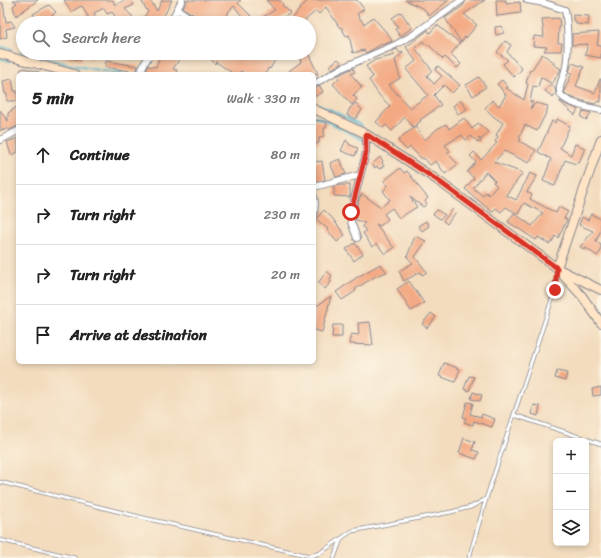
<!DOCTYPE html>
<html lang="en">
<head>
<meta charset="utf-8">
<style>
  :root { --surface:#fff; --page:#f6f6f6; --text:#222; --muted:#767676; --line:#e0e0e0 }
  body { margin:0; font-family:Sriracha,sans-serif; background:var(--page); color:var(--text) }
  .controls { position:absolute; right:12px; bottom:12px; display:grid; overflow:hidden; border-radius:6px; box-shadow:0 2px 6px #0003 }
  .controls button { width:36px; height:36px; display:grid; place-items:center; padding:0; border:0; border-bottom:1px solid var(--line); background:var(--surface); color:var(--text); font:20px sans-serif }
  .stop { position:absolute; width:12px; height:12px; margin:-9px; border:3px solid #d93025; border-radius:50%; background:#fff }
  .stop.end { background:#d93025; border-color:#fff; box-shadow:0 1px 4px #0008 }
  .list { margin:0; padding:0; list-style:none }
  h2 { display:flex; justify-content:space-between; align-items:center; height:52px; margin:0; padding:0 16px; font-size:17px }
  h2 small { font-size:13px; font-weight:400; color:var(--muted) }
  .list li { display:grid; grid-template-columns:26px 1fr auto; gap:12px; align-items:center; box-sizing:border-box; height:60px; padding:0 16px; border-top:1px solid var(--line) }
  .list b { display:block; font-size:15px; white-space:nowrap }
  .list em { font-size:13px; font-style:normal; color:var(--muted) }
  .icon { flex:none; width:22px; height:22px; fill:none; stroke:currentColor; stroke-width:2; stroke-linecap:round; stroke-linejoin:round }
  .map { position:relative; flex:none; width:601px; height:558px; overflow:hidden }
  .search { position:absolute; background:var(--surface); box-shadow:0 2px 6px #0003; left:16px; top:16px; width:300px; height:44px; display:flex; align-items:center; gap:10px; box-sizing:border-box; padding:0 14px; border-radius:22px; color:var(--muted); font-size:15px }
  .panel { position:absolute; background:var(--surface); box-shadow:0 2px 6px #0003; left:16px; top:72px; width:300px; height:292px; border-radius:6px }
  .map>svg:first-child { display:block }
  .lines { fill:none; stroke-linecap:round; stroke-linejoin:round }
  .stream { stroke:#4fb7cd; stroke-width:2 }
  .building { fill:#f3aa84; fill-rule:evenodd }
  .lane-casing { stroke:#87868e; stroke-width:4.5 }
  .street-casing { stroke:#87868e; stroke-width:8 }
  .secondary-casing { stroke:#87868e; stroke-width:10 }
  .lane { stroke:#fff; stroke-width:3 }
  .street { stroke:#fff; stroke-width:6 }
  .secondary { stroke:#ffe4c6; stroke-width:8 }
  .route { stroke:#d93025; stroke-width:5 }
</style>
</head>
<body>
<div class="map">
<svg width="601" height="558" viewBox="0 0 601 558">
  <rect width="100%" height="100%" fill="#fcf5e5"/>
  <filter id="ink" filterUnits="userSpaceOnUse"><feTurbulence type="fractalNoise" baseFrequency=".025" numOctaves="2"/><feDisplacementMap in="SourceGraphic" scale="8" xChannelSelector="R" yChannelSelector="G"/><feConvolveMatrix kernelMatrix="1 2 1 2 8 2 1 2 1" color-interpolation-filters="sRGB"/></filter>
  <filter id="wash" filterUnits="userSpaceOnUse"><feTurbulence type="fractalNoise" baseFrequency=".012" numOctaves="4" result="noise"/><feDisplacementMap in="SourceGraphic" scale="16" xChannelSelector="R" yChannelSelector="G"/><feGaussianBlur stdDeviation="0.9" result="paint"/><feColorMatrix in="noise" values="0 0 0 0 0 0 0 0 0 0 0 0 0 0 0 0 0 1.4 0 .05"/><feComposite in="paint" operator="in"/></filter>
  <g filter="url(#wash)">
    <rect width="100%" height="100%" fill="#f3dcbe"/>
    <g class="lines">
      <g class="stream">
        <polyline points="0,47 12,49"/>
        <polyline points="21,51 23,52"/>
        <polyline points="27,53 70,65 122,74"/>
        <polyline points="0,58 10,61"/>
        <polyline points="314,103 331,110 362,126"/>
        <polyline points="314,116 327,121 364,140"/>
      </g>
    </g>
    <g id="blocks">
      <g class="building">
        <polygon points="13,0 38,0 16,16 13,6 17,3"/>
        <polygon points="64,0 113,0 115,5 125,0 131,0 134,5 125,9 133,17 126,23 120,23 112,12 107,14 104,8 94,13 98,23 91,23 83,7 82,7 81,6 71,12"/>
        <polygon points="146,0 150,0 157,11 162,0 172,0 165,14 155,23 138,23 148,12 142,2"/>
        <polygon points="187,0 241,0 238,3 256,21 275,10 266,0 278,0 283,3 282,5 291,13 274,23 234,23 242,16 234,6 229,11 224,23 202,23 200,19 183,8"/>
        <polygon points="309,0 357,0 364,9 357,14 364,24 373,17 386,32 387,32 392,41 383,45 382,44 366,53 364,50 353,53 349,35 346,36 341,27 340,28 326,7 319,14 316,11 302,23 289,23 302,6"/>
        <polygon points="405,0 449,0 429,16 424,9"/>
        <polygon points="466,0 485,0 464,14 477,25 466,38 465,37 461,42 445,18 463,6"/>
        <polygon points="496,0 506,0 506,4 520,2 521,13 497,16"/>
        <polygon points="0,3 3,3 6,22 11,21 15,27 6,29 7,37 0,39"/>
        <polygon points="49,5 56,12 51,16 52,23 38,23 33,14"/>
        <polygon points="401,12 412,28 400,36 395,29 398,27 392,18"/>
        <polygon points="573,15 589,16 588,25 576,24 576,21 573,20"/>
        <polygon points="179,16 190,23 175,23"/>
        <polygon points="559,18 560,28 559,28 558,43 562,43 561,51 544,51 547,47 533,46 534,36 544,37 542,19"/>
        <polygon points="437,25 460,43 451,54 461,64 457,68 445,57 443,59 428,44 426,45 423,41 415,48 432,70 427,76 434,84 442,76 435,70 438,66 460,85 452,93 444,85 434,95 441,105 420,120 421,121 413,127 405,117 392,131 386,125 383,128 376,122 390,106 379,95 369,80 373,77 366,66 375,60 395,55 392,51 397,49 400,53 404,52 395,60 400,78 389,85 410,108 428,95 406,69 416,61 406,47 428,30 430,33"/>
        <polygon points="502,26 504,33 496,35 495,27"/>
        <polygon points="599,32 597,45 601,46 601,58 585,55 588,44 572,45 572,34"/>
        <polygon points="505,41 511,45 507,52 522,69 514,77 503,64 508,60 497,52"/>
        <polygon points="57,53 82,53 81,60 57,56"/>
        <polygon points="87,53 103,53 103,54 89,59"/>
        <polygon points="161,53 174,53 181,57 173,69 177,70 176,74 145,74 148,66 156,67"/>
        <polygon points="205,53 260,53 267,58 268,56 275,60 270,69 268,68 266,74 246,74 241,71 238,74 234,74 216,62 215,64"/>
        <polygon points="308,53 318,74 291,74 289,71 301,62 299,57"/>
        <path d="M 542,54 L 554,62 L 553,64 L 561,69 L 552,84 L 541,77 L 538,87 L 533,86 L 530,102 L 533,102 L 530,109 L 536,103 L 548,106 L 547,111 L 537,131 L 525,125 L 519,137 L 521,139 L 519,141 L 536,150 L 529,163 L 504,151 L 494,162 L 523,173 L 506,195 L 516,200 L 530,173 L 537,176 L 527,192 L 532,195 L 530,199 L 556,213 L 559,207 L 568,212 L 564,218 L 567,220 L 558,238 L 555,236 L 552,242 L 549,244 L 538,237 L 536,240 L 508,222 L 514,213 L 532,226 L 543,213 L 524,203 L 518,214 L 506,207 L 501,212 L 496,208 L 492,212 L 465,189 L 474,178 L 467,172 L 476,162 L 470,156 L 474,152 L 481,160 L 497,143 L 495,142 L 498,136 L 496,135 L 503,123 L 494,117 L 485,108 L 492,100 L 499,106 L 506,95 L 497,84 L 502,80 L 508,87 L 506,88 L 524,100 L 528,84 L 526,83 L 530,70 L 531,71 ZM 486,172 L 495,181 L 493,182 L 497,186 L 489,195 L 486,192 L 483,196 L 473,188 Z"/>
        <polygon points="338,59 342,63 332,69 329,66"/>
        <polygon points="106,61 138,66 136,72 105,67"/>
        <polygon points="572,63 584,67 576,86 595,93 600,79 601,79 601,102 598,101 595,104 587,102 570,97 565,93 564,91 572,73 569,72"/>
        <polygon points="24,68 39,72 39,74 20,74 21,69"/>
        <polygon points="353,68 355,72 351,74 362,87 353,95 357,99 352,105 333,84 339,78 337,76"/>
        <polygon points="479,77 486,87 473,96 466,85"/>
        <polygon points="12,79 14,91 17,91 18,101 7,101 7,94 5,94 3,81"/>
        <polygon points="551,84 555,88 556,93 553,97 545,91"/>
        <polygon points="320,86 323,92 314,97 314,88"/>
        <polygon points="460,100 467,109 458,114 453,106"/>
        <polygon points="560,101 567,105 578,109 575,115 560,102"/>
        <polygon points="356,103 362,110 355,119 347,115 350,108"/>
        <polygon points="18,106 18,126 9,130 7,128 4,131 3,129 0,131 0,110 8,121 8,113"/>
        <polygon points="583,111 591,113 587,120 581,117"/>
        <polygon points="464,118 472,129 478,123 488,132 481,140 478,137 481,142 479,143 471,136 466,140 462,135 445,145 450,151 447,153 458,164 445,174 436,161 430,165 425,159 421,158 410,147 407,150 398,141 405,134 416,127 425,140 437,129 446,124 449,129"/>
        <polygon points="557,119 570,126 560,148 571,155 575,144 585,148 579,163 577,162 576,164 565,160 555,186 543,181 551,159 538,152 552,121 555,123"/>
        <polygon points="314,120 327,122 326,128 324,128 324,136 319,138 319,143 314,144"/>
        <polygon points="18,138 18,152 11,155 7,142"/>
        <polygon points="346,140 350,145 358,148 355,156 341,151"/>
        <polygon points="380,157 383,161 382,163 384,166 379,169 377,166 375,168 372,164"/>
        <polygon points="340,159 346,174 336,177 330,163"/>
        <polygon points="322,161 325,180 315,182 314,162"/>
        <polygon points="400,168 404,173 407,171 418,185 418,186 428,198 425,201 427,204 423,207 410,197 417,207 399,218 392,208 384,214 388,219 380,226 376,224 394,248 385,254 377,244 372,247 363,233 366,231 362,226 365,223 356,220 356,213 359,199 362,194 381,207 390,200 383,191 388,186 384,181"/>
        <polygon points="341,185 350,185 350,197 334,196 334,186"/>
        <polygon points="453,209 456,212 447,224 443,221"/>
        <polygon points="324,210 332,218 345,235 337,242 327,230 328,229 316,219"/>
        <polygon points="437,210 445,215 440,219 433,214"/>
        <polygon points="591,214 601,219 601,230 596,241 601,245 601,251 597,256 586,248 585,250 580,247 593,231 579,225 582,217 588,220"/>
        <polygon points="426,221 429,226 422,231 418,226"/>
        <polygon points="415,236 426,241 415,257 427,272 422,275 420,272 404,281 399,271 413,263 407,257"/>
        <polygon points="355,243 363,254 354,261 346,249"/>
        <polygon points="380,264 387,272 376,276 355,289 356,291 342,300 336,292 356,278"/>
        <polygon points="327,271 332,276 330,278 331,282 325,289 318,283"/>
        <polygon points="409,281 424,303 411,311 397,289"/>
        <polygon points="331,296 322,332 314,330 315,307"/>
        <polygon points="431,313 436,317 427,328 422,324"/>
        <polygon points="370,322 373,345 349,344 351,334 358,335 359,334 358,323"/>
        <polygon points="333,325 342,325 342,337 332,337"/>
        <polygon points="444,363 460,369 455,382 439,376"/>
        <polygon points="557,371 567,373 565,381 555,378"/>
        <polygon points="469,376 474,377 469,391 464,389"/>
        <polygon points="601,387 601,395 593,396 592,389"/>
        <polygon points="473,392 482,395 480,401 471,399"/>
        <polygon points="467,402 473,403 470,414 481,417 482,414 495,419 492,427 474,421 473,425 464,422 466,418 463,417"/>
        <polygon points="534,405 540,406 538,416 532,414"/>
        <polygon points="464,438 475,442 472,450 479,452 476,459 459,453"/>
      </g>
    </g>
  </g>
  <g filter="url(#ink)">
    <use href="#blocks" fill-opacity="0" stroke="#87868e" stroke-width="1"/>
    <g class="lines">
      <g class="lane-casing">
        <g id="lane">
          <polyline points="514,415 601,444"/>
          <polyline points="0,482 144,518 310,556 320,553 352,531 451,512 471,507 486,499"/>
          <polyline points="0,540 75,558"/>
          <polyline points="334,558 341,539"/>
          <polyline points="469,558 486,499 555,290 557,270"/>
        </g>
      </g>
      <g class="street-casing">
        <g id="street">
          <path d="M 527,0 L 544,3 L 565,10 C 568,27 569,55 565,71 C 563,78 557,88 561,95 C 567,104 591,108 601,110"/>
          <polyline points="177,9 198,23"/>
          <polyline points="170,23 182,0"/>
          <polyline points="140,74 144,64 151,53"/>
          <polyline points="314,84 342,68 395,45 413,35 462,0"/>
          <polyline points="0,140 18,131"/>
          <polyline points="314,187 360,175"/>
          <polyline points="314,197 315,204 314,213"/>
          <polyline points="357,238 351,222 351,212 366,153 366,134"/>
        </g>
      </g>
      <g class="secondary-casing">
        <g id="secondary">
          <polyline points="0,54 74,74"/>
          <polyline points="314,109 366,134 437,180 557,268 601,290"/>
          <polyline points="557,268 601,139"/>
          <polyline points="560,272 582,296 601,323"/>
        </g>
      </g>
      <use href="#lane" class="lane"/>
      <use href="#street" class="street"/>
      <use href="#secondary" class="secondary"/>
    </g>
  </g>
  <g class="lines" filter="url(#ink)">
    <polyline class="route" points="351,212 366,153 366,134 437,180 557,268 555,290"/>
  </g>
</svg>
<div class="controls">
<button>+</button>
<button>−</button>
<button><svg class="icon" aria-label="layers" viewBox="0 0 24 24"><path d="M12 4l9 5-9 5-9-5zM3 14l9 5 9-5"/></svg></button>
</div>
<div class="stop" style="left:351px;top:212px"></div>
<div class="stop end" style="left:555px;top:290px"></div>
<div class="search"><svg class="icon" aria-label="search" viewBox="0 0 24 24"><circle cx="10" cy="10" r="6"/><path d="M15 15l6 6"/></svg>Search here</div>
<section class="panel">
<h2>5 min<small>Walk · 330 m</small></h2>
<ul class="list">
<li><svg class="icon" aria-label="ahead" viewBox="0 0 24 24"><path d="M12 20V5M6 11l6-6 6 6"/></svg><div><b>Continue</b></div><em>80 m</em></li>
<li><svg class="icon" aria-label="right" viewBox="0 0 24 24"><path d="M7 20v-9h11M14 6l5 5-5 5"/></svg><div><b>Turn right</b></div><em>230 m</em></li>
<li><svg class="icon" aria-label="right" viewBox="0 0 24 24"><path d="M7 20v-9h11M14 6l5 5-5 5"/></svg><div><b>Turn right</b></div><em>20 m</em></li>
<li><svg class="icon" aria-label="arrive" viewBox="0 0 24 24"><path d="M6 21V4h12l-3 4 3 4H6"/></svg><div><b>Arrive at destination</b></div></li>
</ul>
</section>
</div>
</body>
</html>
